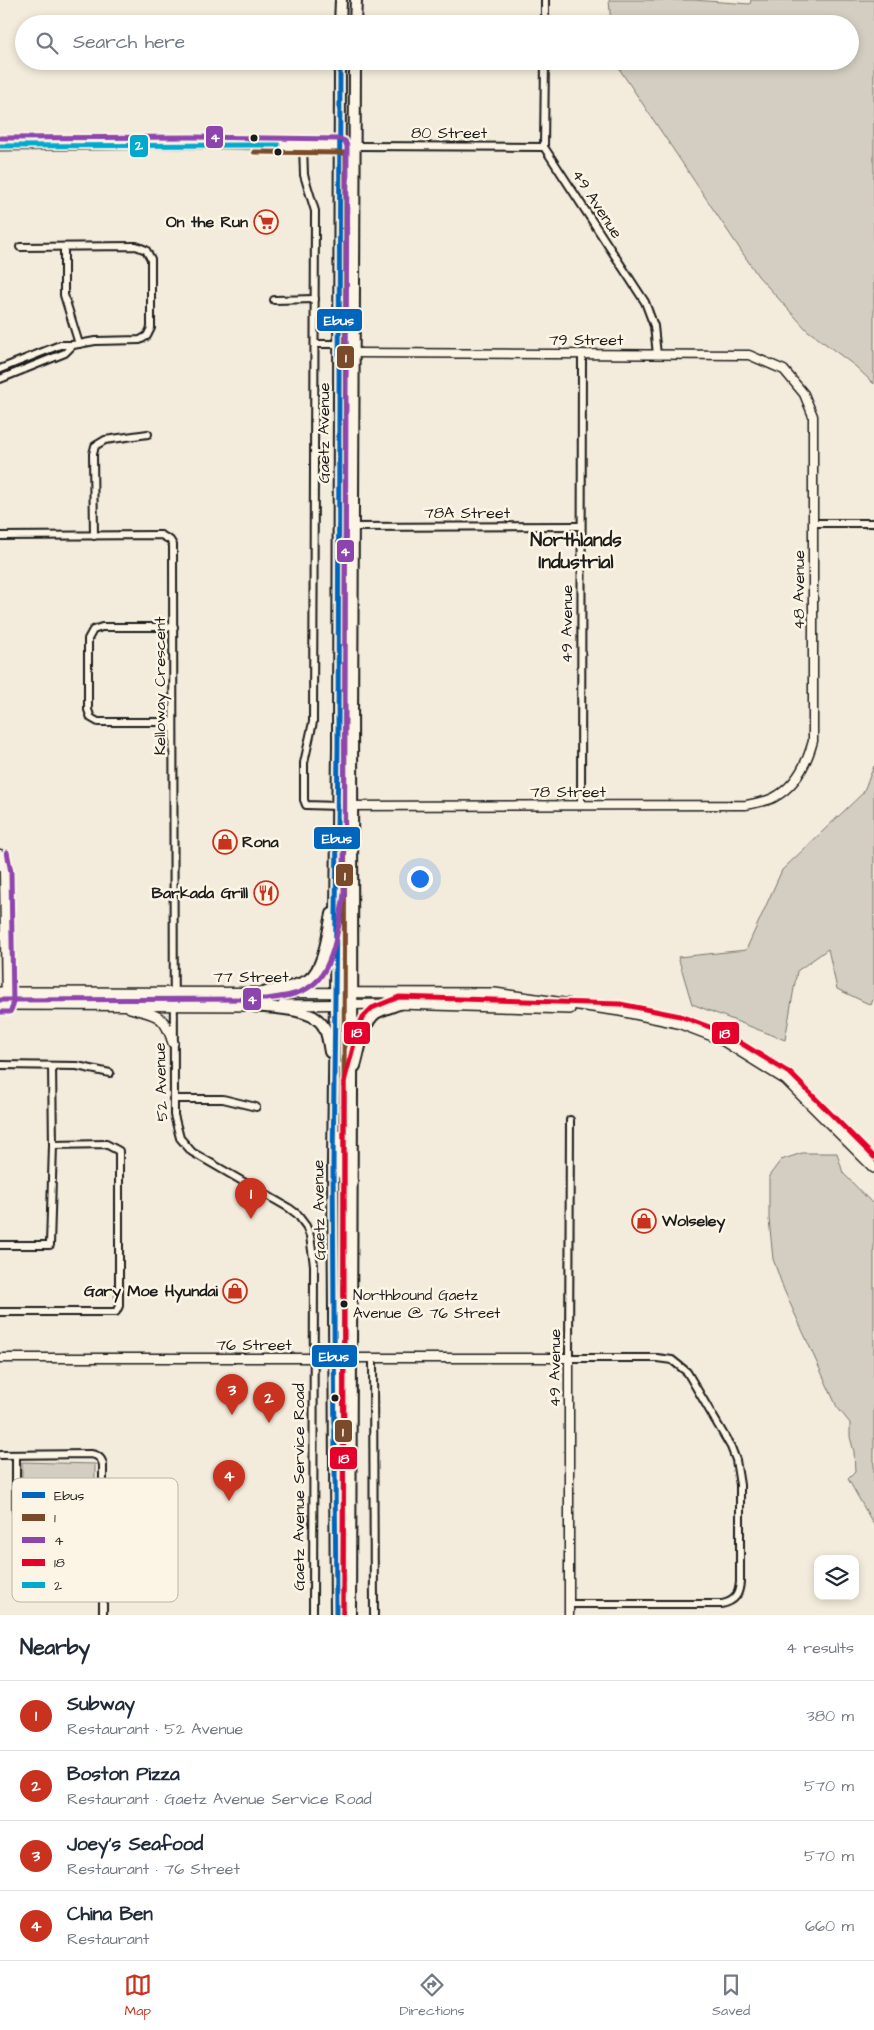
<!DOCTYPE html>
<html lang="en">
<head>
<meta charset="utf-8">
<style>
  :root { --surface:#fff; --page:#f6f6f7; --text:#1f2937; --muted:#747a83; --line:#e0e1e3; --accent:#c8321e }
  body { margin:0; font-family:"Architects Daughter",sans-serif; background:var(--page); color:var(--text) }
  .controls { position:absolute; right:15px; bottom:15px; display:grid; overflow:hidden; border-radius:10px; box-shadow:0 2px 8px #0003 }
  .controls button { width:45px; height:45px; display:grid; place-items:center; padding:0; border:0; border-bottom:1px solid var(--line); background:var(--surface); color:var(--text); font:25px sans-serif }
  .you { position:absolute; left:419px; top:878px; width:18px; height:18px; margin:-12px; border:4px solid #fff; border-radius:50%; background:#1a73e8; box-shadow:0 0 0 8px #1a73e833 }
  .badge { display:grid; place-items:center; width:32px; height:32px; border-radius:50%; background:var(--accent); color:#fff; font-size:16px; font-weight:700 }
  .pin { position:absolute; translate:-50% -41px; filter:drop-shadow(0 1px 2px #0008) }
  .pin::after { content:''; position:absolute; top:26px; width:18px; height:15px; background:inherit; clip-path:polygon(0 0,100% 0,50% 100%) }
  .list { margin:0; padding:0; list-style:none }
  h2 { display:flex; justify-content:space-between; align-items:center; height:65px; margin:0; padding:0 20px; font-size:21px }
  h2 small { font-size:16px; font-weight:400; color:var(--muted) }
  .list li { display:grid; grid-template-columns:32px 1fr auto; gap:15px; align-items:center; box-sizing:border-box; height:70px; padding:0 20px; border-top:1px solid var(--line) }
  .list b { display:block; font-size:19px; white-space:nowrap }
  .list p { margin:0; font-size:16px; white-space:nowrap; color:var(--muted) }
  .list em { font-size:16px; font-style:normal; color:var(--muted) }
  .icon { flex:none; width:28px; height:28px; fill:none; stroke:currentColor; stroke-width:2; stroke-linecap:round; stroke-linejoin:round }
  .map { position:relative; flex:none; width:874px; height:1615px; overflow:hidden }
  .search { position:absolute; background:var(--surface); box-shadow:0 2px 8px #0003; left:15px; right:15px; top:15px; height:55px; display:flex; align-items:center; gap:12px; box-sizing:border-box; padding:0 18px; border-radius:28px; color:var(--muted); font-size:19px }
  .sheet { height:345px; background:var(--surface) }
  nav { display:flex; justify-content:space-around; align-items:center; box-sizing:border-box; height:70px; border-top:1px solid var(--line); background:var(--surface); font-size:14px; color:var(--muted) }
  nav a { display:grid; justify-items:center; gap:2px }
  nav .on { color:var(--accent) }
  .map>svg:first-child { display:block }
  .green { fill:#d3cec1; stroke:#78756e }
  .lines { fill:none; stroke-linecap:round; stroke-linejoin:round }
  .minor-casing { stroke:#1c1c1c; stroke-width:10 }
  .tertiary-casing { stroke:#1c1c1c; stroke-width:11 }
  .secondary-casing { stroke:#1c1c1c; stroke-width:12 }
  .primary-casing { stroke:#1c1c1c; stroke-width:14 }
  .minor { stroke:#fcf5e5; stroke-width:6 }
  .tertiary { stroke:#fcf5e5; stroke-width:8 }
  .secondary { stroke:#fcf5e5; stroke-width:9 }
  .primary { stroke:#fcf5e5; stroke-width:10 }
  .bus-1-casing { stroke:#fcf5e5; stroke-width:9 }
  .bus-2-casing { stroke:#fcf5e5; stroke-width:9 }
  .bus-3-casing { stroke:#fcf5e5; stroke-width:9 }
  .bus-4-casing { stroke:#fcf5e5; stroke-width:9 }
  .bus-5-casing { stroke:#fcf5e5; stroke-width:9 }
  .bus-1 { stroke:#0065bd; stroke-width:5 }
  .bus-2 { stroke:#7a4b2a; stroke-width:5 }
  .bus-3 { stroke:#8e44ad; stroke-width:5 }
  .bus-4 { stroke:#e4002b; stroke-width:5 }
  .bus-5 { stroke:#00a9ce; stroke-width:5 }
  .bus-dot { fill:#1c1c1c; stroke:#fcf5e5; stroke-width:2 }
  .labels { text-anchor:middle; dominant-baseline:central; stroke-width:5; stroke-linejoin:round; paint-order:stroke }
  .bus-label { font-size:15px; fill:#1c1c1c; stroke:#fcf5e5; text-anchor:start }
  .street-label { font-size:16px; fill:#1c1c1c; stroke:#fcf5e5 }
  .poi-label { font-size:16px; font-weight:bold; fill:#1c1c1c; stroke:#fcf5e5; text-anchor:end }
  .quarter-label { font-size:19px; font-weight:bold; fill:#1c1c1c; stroke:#fcf5e5 }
  .key { fill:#fcf5e5; stroke:#b9b4a9; stroke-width:1 }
  .key-label { font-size:14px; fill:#1c1c1c }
  .line-badge { stroke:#fcf5e5; stroke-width:2 }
  .badge-label { font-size:14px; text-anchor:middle; font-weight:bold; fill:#fff }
</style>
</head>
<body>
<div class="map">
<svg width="874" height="1615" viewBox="0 0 874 1615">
  <rect width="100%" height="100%" fill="#f3ecdd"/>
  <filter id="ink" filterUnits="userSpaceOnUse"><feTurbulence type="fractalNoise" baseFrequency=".02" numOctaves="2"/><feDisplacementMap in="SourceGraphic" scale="10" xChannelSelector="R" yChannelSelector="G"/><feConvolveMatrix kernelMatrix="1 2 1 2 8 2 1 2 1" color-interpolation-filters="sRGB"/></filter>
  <g filter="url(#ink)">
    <g class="green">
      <polygon points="609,0 693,0 750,4 751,0 874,0 874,384 855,366 807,330 758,276 614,61 850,61 850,24 611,24"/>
      <polygon points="874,766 874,997 871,1005 837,989 828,949 797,971 785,1040 692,1004 678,957 746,950 782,870 863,793"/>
      <polygon points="802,1153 837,1153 843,1173 874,1205 874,1525 848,1479 855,1472 854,1452 850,1437 850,1423 837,1407 784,1290 773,1259 769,1219 769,1176 781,1160"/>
      <polygon points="22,1462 95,1464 95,1513 27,1512 22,1503"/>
    </g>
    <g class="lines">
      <g class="minor-casing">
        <g id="minor">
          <polyline points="545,24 545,0"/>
          <polyline points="545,61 544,147 645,302 654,326 657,355"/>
          <polyline points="303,145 304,175 315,211 313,722 304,763 304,800 306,805 338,806"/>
          <polyline points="354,146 544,147"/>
          <polyline points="64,247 64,295 79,344"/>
          <polyline points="274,300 315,299"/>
          <polyline points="315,344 339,344"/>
          <polyline points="0,369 60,345 73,345 95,341 140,340 147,336 151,328 151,259 146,250 136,246 20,247"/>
          <polyline points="0,379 65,353 73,345"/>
          <polyline points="813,523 874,523"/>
          <polyline points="353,527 581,526"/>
          <polyline points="0,536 161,535 170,540 173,545 174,1115 180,1138 192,1152 289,1208 297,1214 306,1226 310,1236 314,1265 313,1615"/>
          <polyline points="94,536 93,454 95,446 105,440 148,434"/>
          <polyline points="173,722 98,722 91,718 88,710 88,639 93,630 102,627 174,627"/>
          <polyline points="581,805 582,353"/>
          <polyline points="0,1065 77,1066 110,1073"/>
          <polyline points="173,1099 223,1099 256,1107"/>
          <polyline points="0,1245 50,1245 53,1145 52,1066"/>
          <polyline points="0,1312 116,1312 119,1306 119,1151 106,1144 53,1145"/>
          <polyline points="373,1359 374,1615"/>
          <path d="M 0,1455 L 91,1454 C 97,1455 102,1458 103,1465 L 103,1615"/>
          <path d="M 16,1455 L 16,1510 C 17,1515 21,1520 27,1521 L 103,1521"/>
          <path d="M 569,1604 L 722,1604 C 735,1601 739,1595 740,1582 L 740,1485 L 736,1460 L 731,1447 L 687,1372 L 672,1360 L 657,1358 L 569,1358 L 570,1120"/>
        </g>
      </g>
      <g class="tertiary-casing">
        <g id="tertiary">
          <polyline points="0,146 194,144 354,146"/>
          <path d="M 338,806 L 746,805 C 754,803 765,802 773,798 C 795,787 807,763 813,741 L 813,416 L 804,394 L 784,370 L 749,355 L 353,353"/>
          <polyline points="0,854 4,872 6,1005"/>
          <polyline points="0,1358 569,1358 569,1615"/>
        </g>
      </g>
      <g class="secondary-casing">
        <g id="secondary">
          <polyline points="0,992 495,993 620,1011 678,1023 720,1039 786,1080 874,1168"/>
          <polyline points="0,1005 260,1006"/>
          <polyline points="283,1005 399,1004 570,1009"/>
          <path d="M 130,1008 C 157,1016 164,1013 173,1043"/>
        </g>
      </g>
      <g class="primary-casing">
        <g id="primary">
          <polyline points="340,24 341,0"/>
          <polyline points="355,24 356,0"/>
          <polyline points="341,952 347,997"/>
          <path d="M 266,992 C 279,989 296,987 308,980 C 324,970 328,932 332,914"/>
          <path d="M 254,1006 C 272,1008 309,1008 321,1023 C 328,1030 328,1043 330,1052"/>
          <path d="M 355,1066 C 360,1051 362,1023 376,1013 C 383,1009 391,1007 399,1004"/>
          <polyline points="338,1136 342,1153 343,1175 345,1180 352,1181"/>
          <polyline points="336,1615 333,1163 338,746 340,61"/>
          <path d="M 350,1615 C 355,1097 349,579 355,61"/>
        </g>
      </g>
      <use href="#minor" class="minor"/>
      <use href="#tertiary" class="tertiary"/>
      <use href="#secondary" class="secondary"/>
      <use href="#primary" class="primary"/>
      <g class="bus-1-casing">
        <polyline id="bus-1" points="336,1615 333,1163 338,746 340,61"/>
      </g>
      <g class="bus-2-casing">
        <polyline id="bus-2" points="254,152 346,153 343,1615"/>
      </g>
      <g class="bus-3-casing">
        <g id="bus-3">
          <path d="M 0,138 L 194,137 L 340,139 L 345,141 L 347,146 L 344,894 C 340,920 334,971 311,986 C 299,995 281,997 267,999 L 0,1000"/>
          <polyline points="0,1012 10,1012 13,1006 11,872 7,852"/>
        </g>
      </g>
      <g class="bus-4-casing">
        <polyline id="bus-4" points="343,1615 344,1359 344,1082 359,1025 363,1017 372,1008 399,997 620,1004 680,1016 723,1032 791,1074 874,1157"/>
      </g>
      <g class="bus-5-casing">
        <polyline id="bus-5" points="0,146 278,145"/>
      </g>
      <use href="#bus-1" class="bus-1"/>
      <use href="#bus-2" class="bus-2"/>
      <use href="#bus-3" class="bus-3"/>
      <use href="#bus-4" class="bus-4"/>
      <use href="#bus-5" class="bus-5"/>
    </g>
  </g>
  <defs>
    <g id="supermarket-ring" transform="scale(1.25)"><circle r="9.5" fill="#fcf5e5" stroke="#c8321e" stroke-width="1.5"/><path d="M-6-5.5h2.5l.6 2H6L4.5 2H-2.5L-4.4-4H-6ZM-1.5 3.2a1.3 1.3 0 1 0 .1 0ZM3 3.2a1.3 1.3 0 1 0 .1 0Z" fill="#c8321e"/></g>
    <g id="shop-ring" transform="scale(1.25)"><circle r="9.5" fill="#fcf5e5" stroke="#c8321e" stroke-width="1.5"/><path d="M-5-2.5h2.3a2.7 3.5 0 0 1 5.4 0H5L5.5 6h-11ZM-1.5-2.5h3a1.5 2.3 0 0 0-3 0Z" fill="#c8321e"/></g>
    <g id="restaurant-ring" transform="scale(1.25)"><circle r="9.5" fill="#fcf5e5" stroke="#c8321e" stroke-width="1.5"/><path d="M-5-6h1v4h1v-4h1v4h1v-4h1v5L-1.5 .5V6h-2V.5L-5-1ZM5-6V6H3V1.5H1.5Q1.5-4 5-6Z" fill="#c8321e"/></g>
  </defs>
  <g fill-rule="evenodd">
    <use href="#supermarket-ring" x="266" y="222"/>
    <use href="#shop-ring" x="225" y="842"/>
    <use href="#restaurant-ring" x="266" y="893"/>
    <use href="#shop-ring" x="644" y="1221"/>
    <use href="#shop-ring" x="235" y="1291"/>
  </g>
  <g class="bus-dot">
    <circle cx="254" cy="138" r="4.5"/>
    <circle cx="278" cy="152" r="4.5"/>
    <circle cx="344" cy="1304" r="4.5"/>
    <circle cx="335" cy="1398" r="4.5"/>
  </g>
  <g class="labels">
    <g class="bus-label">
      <text x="353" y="1295">Northbound Gaetz<tspan x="353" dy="18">Avenue @ 76 Street</tspan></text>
    </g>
    <g class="street-label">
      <text x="449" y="133">80 Street</text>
      <text transform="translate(597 204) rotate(57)">49 Avenue</text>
      <text x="586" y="340">79 Street</text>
      <text transform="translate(324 433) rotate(-90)">Gaetz Avenue</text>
      <text x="467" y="513">78A Street</text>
      <text transform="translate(799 590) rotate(-90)">48 Avenue</text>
      <text transform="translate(567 624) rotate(-90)">49 Avenue</text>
      <text transform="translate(160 686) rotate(-90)">Kelloway Crescent</text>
      <text x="568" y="792">78 Street</text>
      <text x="251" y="977">77 Street</text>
      <text transform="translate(161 1082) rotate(-92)">52 Avenue</text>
      <text transform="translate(319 1210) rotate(-91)">Gaetz Avenue</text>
      <text x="254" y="1345">76 Street</text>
      <text transform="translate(555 1368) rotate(-90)">49 Avenue</text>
      <text transform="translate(299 1487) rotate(-90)">Gaetz Avenue Service Road</text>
    </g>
    <g class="poi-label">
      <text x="248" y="222">On the Run</text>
      <text x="242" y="842" text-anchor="start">Rona</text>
      <text x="248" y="893">Barkada Grill</text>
      <text x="662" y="1221" text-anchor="start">Wolseley</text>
      <text x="218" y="1291">Gary Moe Hyundai</text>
    </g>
    <g class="quarter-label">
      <text x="576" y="540">Northlands<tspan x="576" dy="22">Industrial</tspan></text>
    </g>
  </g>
  <rect x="12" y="1478" width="166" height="124" rx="8" class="key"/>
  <rect x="22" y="1492" width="23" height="6" fill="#0065bd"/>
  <rect x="22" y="1514" width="23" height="7" fill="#7a4b2a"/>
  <rect x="22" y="1537" width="23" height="6" fill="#8e44ad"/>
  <rect x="22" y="1559" width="23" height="7" fill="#e4002b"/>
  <rect x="22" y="1582" width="23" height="6" fill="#00a9ce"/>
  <g class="key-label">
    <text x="54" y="1500">Ebus</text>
    <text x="54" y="1522">1</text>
    <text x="54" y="1545">4</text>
    <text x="54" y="1567">18</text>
    <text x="54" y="1590">2</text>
  </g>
  <g class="line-badge">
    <rect x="205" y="125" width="19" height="24" rx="5" fill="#8e44ad"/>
    <rect x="129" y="134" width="20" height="24" rx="5" fill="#00a9ce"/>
    <rect x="316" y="308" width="47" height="24" rx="5" fill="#0065bd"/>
    <rect x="336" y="345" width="19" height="24" rx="5" fill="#7a4b2a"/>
    <rect x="336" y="539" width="19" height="24" rx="5" fill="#8e44ad"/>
    <rect x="313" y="826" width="48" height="24" rx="5" fill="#0065bd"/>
    <rect x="335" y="863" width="19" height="24" rx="5" fill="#7a4b2a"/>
    <rect x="242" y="987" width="20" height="24" rx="5" fill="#8e44ad"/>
    <rect x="343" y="1021" width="28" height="24" rx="5" fill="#e4002b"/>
    <rect x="711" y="1021" width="29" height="24" rx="5" fill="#e4002b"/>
    <rect x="311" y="1344" width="47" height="24" rx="5" fill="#0065bd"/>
    <rect x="334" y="1419" width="19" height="24" rx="5" fill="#7a4b2a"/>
    <rect x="329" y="1446" width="29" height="24" rx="5" fill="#e4002b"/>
  </g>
  <g class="badge-label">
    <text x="215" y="142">4</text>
    <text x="139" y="150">2</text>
    <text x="339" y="325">Ebus</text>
    <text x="346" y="362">1</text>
    <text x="345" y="556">4</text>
    <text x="337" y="843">Ebus</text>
    <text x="345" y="880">1</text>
    <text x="252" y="1004">4</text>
    <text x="357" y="1037">18</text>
    <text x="725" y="1038">18</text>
    <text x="334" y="1361">Ebus</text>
    <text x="343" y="1436">1</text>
    <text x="344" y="1463">18</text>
  </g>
</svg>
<div class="controls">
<button><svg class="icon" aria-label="layers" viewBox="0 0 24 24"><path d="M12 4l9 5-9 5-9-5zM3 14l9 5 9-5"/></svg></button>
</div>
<div class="you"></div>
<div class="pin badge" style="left:251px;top:1219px">1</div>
<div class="pin badge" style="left:269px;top:1423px">2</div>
<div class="pin badge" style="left:232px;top:1415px">3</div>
<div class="pin badge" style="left:229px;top:1501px">4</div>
<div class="search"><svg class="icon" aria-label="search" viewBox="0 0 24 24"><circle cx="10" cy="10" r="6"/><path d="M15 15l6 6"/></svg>Search here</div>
</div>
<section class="sheet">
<h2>Nearby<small>4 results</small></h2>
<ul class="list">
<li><span class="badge">1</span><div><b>Subway</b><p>Restaurant · 52 Avenue</p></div><em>380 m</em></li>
<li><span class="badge">2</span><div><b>Boston Pizza</b><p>Restaurant · Gaetz Avenue Service Road</p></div><em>570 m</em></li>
<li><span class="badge">3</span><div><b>Joey's Seafood</b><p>Restaurant · 76 Street</p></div><em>570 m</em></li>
<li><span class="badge">4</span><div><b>China Ben</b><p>Restaurant</p></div><em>660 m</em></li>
</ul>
</section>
<nav>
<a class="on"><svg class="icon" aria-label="map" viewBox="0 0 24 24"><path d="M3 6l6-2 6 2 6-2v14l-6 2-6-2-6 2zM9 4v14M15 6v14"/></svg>Map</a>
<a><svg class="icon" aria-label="directions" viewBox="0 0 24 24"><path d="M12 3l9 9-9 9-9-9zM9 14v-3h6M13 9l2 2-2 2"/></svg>Directions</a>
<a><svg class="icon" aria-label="saved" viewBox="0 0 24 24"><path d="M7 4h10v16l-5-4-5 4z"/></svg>Saved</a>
</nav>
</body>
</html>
